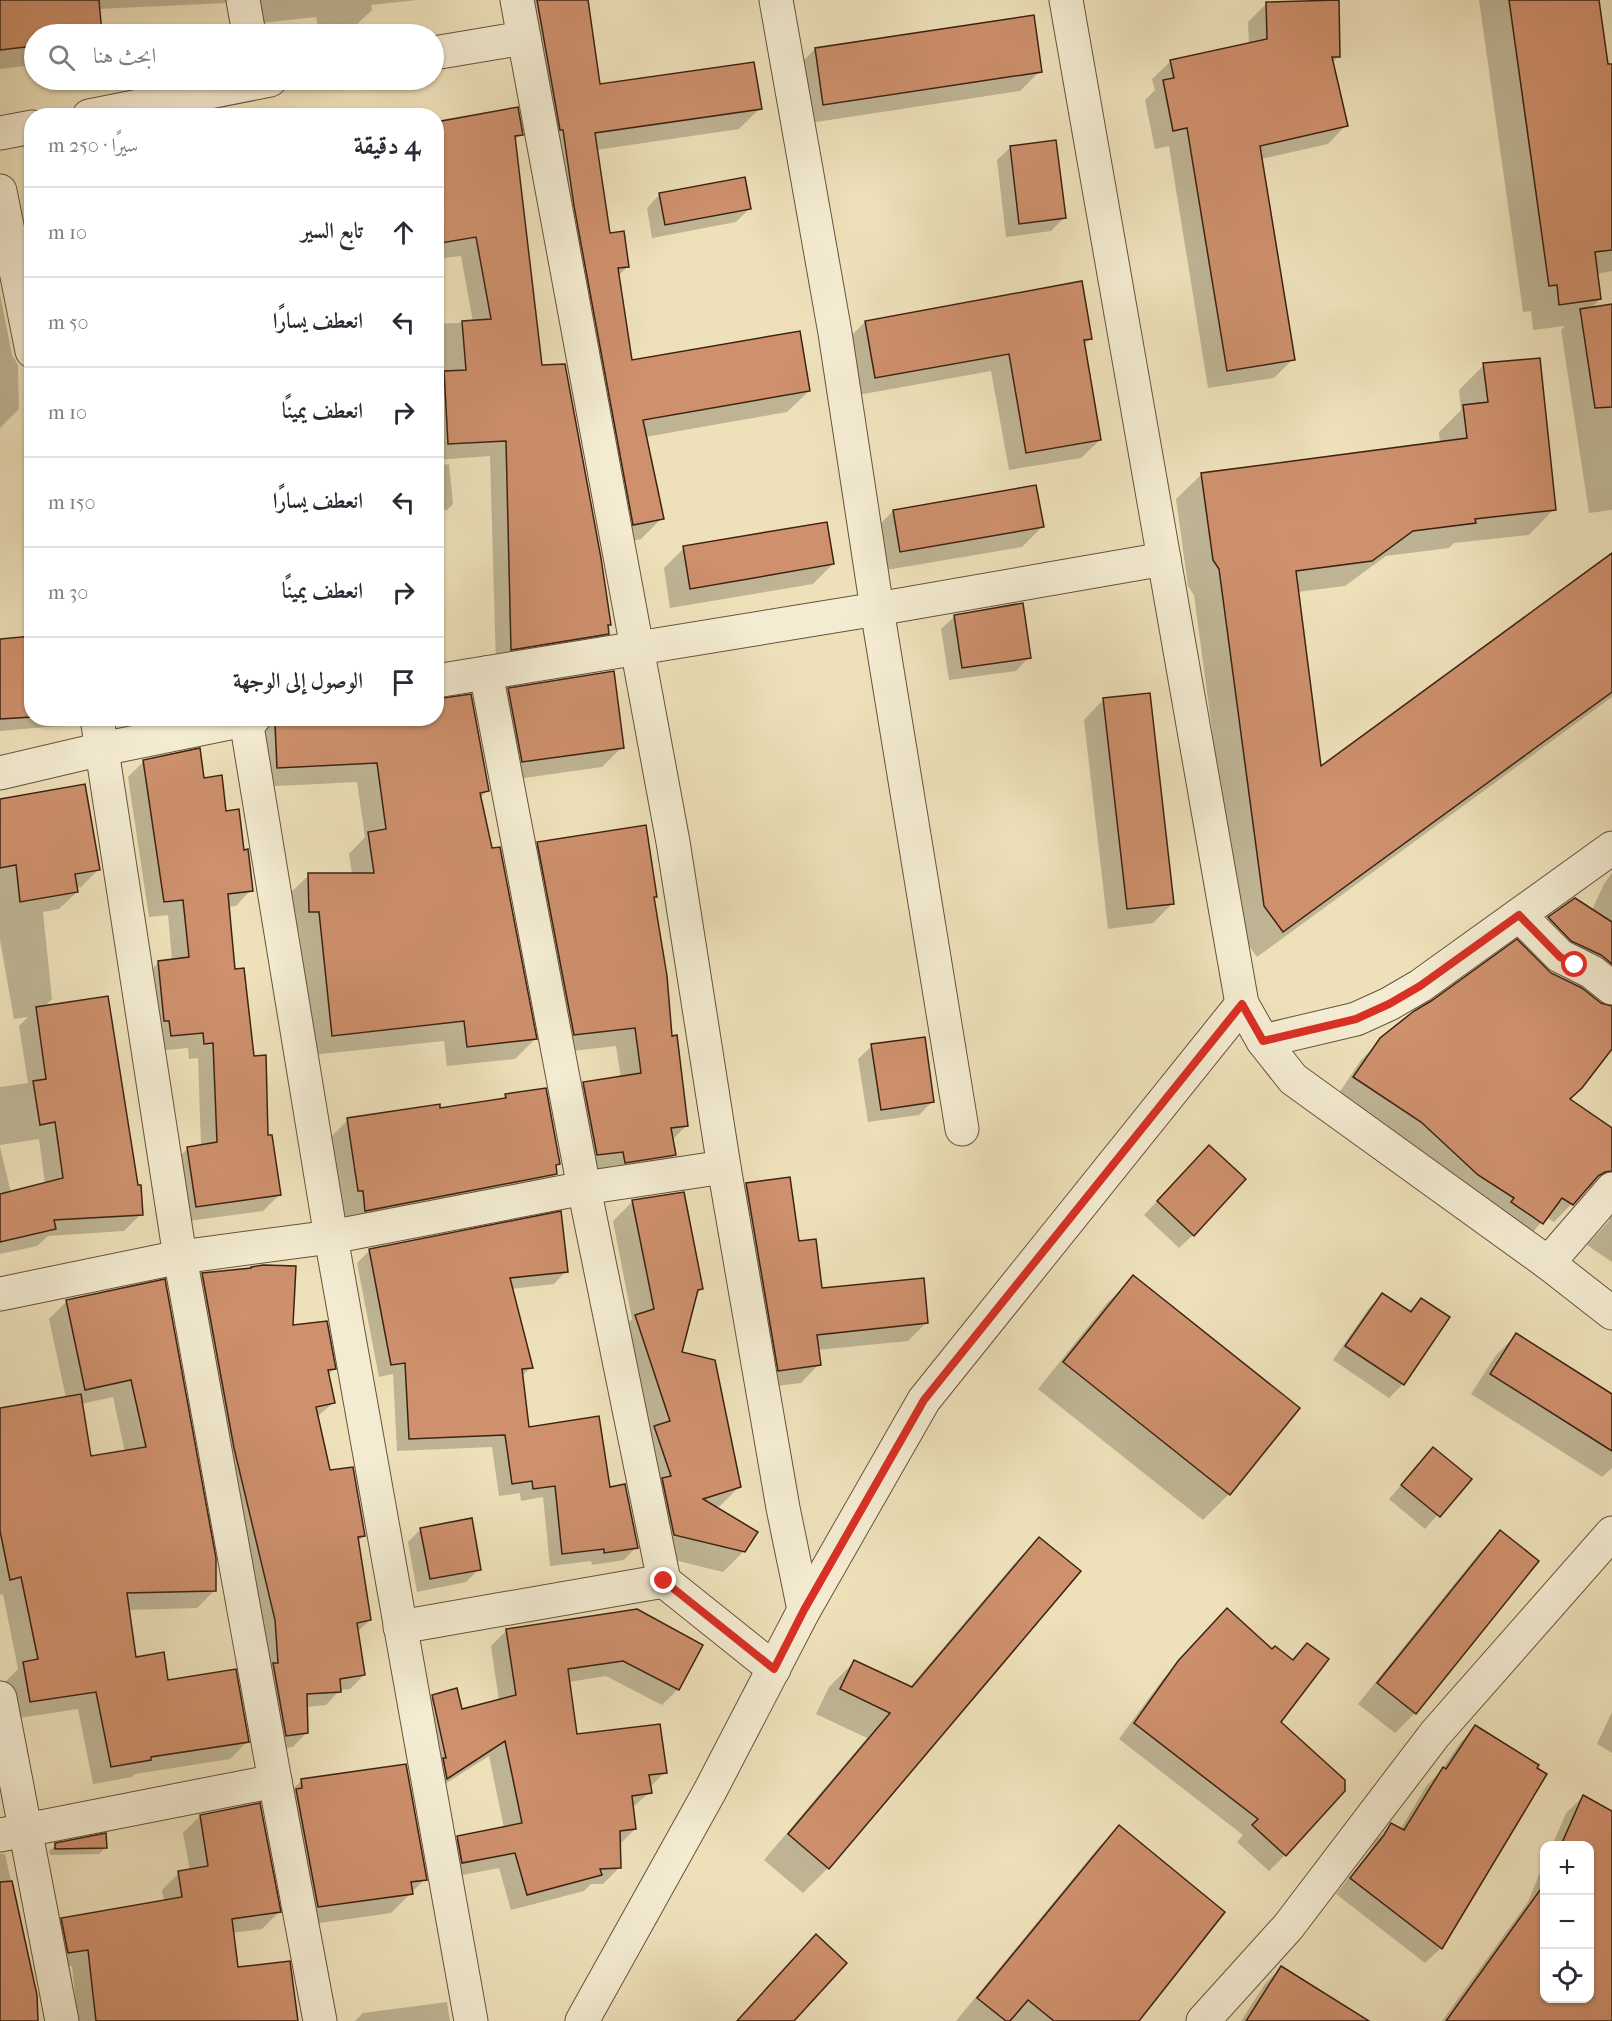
<!DOCTYPE html>
<html lang="ar">
<head>
<meta charset="utf-8">
<style>
  :root { --surface:#fff; --page:#f2f2f3; --text:#2b2b33; --muted:#7c7c81; --line:#e1e1e2 }
  body { margin:0; font-family:"IM FELL French Canon",Amiri,serif; background:var(--page); color:var(--text); direction:rtl }
  .controls { position:absolute; right:18px; bottom:18px; display:grid; overflow:hidden; border-radius:12px; box-shadow:0 2px 4px #0004 }
  .controls button { width:54px; height:54px; display:grid; place-items:center; padding:0; border:0; border-bottom:2px solid var(--line); background:var(--surface); color:var(--text); font:30px sans-serif }
  .stop { position:absolute; width:18px; height:18px; margin:-14px; border:4px solid #d93025; border-radius:50%; background:#fff }
  .stop.end { background:#d93025; border-color:#fff; box-shadow:0 2px 6px #0008 }
  .list { margin:0; padding:0; list-style:none }
  h2 { display:flex; justify-content:space-between; align-items:center; height:78px; margin:0; padding:0 24px; font-size:26px }
  h2 small { font-size:20px; font-weight:400; color:var(--muted) }
  .list li { display:grid; grid-template-columns:39px 1fr auto; gap:18px; align-items:center; box-sizing:border-box; height:90px; padding:0 24px; border-top:2px solid var(--line) }
  .list b { display:block; font-size:22px; white-space:nowrap }
  .list em { font-size:20px; font-style:normal; color:var(--muted) }
  .icon { flex:none; width:33px; height:33px; fill:none; stroke:currentColor; stroke-width:2; stroke-linecap:round; stroke-linejoin:round }
  .map { position:relative; flex:none; width:1612px; height:2021px; overflow:hidden; direction:ltr }
  .search { position:absolute; background:var(--surface); box-shadow:0 2px 4px #0004; left:24px; top:24px; width:420px; height:66px; display:flex; align-items:center; gap:15px; box-sizing:border-box; padding:0 21px; border-radius:33px; color:var(--muted); font-size:22px }
  .panel { position:absolute; background:var(--surface); box-shadow:0 2px 4px #0004; left:24px; top:108px; width:420px; height:618px; border-radius:24px; direction:rtl }
  .map>svg:first-child { display:block }
  .shadow { fill:#0003; fill-rule:evenodd }
  .building { fill:#ce906d; stroke:#3c2212; stroke-width:1.5 }
  .lines { fill:none; stroke-linecap:round; stroke-linejoin:round }
  .minor-casing { stroke:#68523c; stroke-width:35 }
  .tertiary-casing { stroke:#68523c; stroke-width:35 }
  .minor { stroke:#f4ecd2; stroke-width:33 }
  .tertiary { stroke:#f4ecd2; stroke-width:33 }
  .route { stroke:#d93025; stroke-width:8 }
</style>
</head>
<body>
<div class="map">
<svg width="1612" height="2021" viewBox="0 0 1612 2021">
  <rect width="100%" height="100%" fill="#eee1ba"/>
  <filter id="stains"><feTurbulence type="fractalNoise" baseFrequency=".00333" numOctaves="4"/><feColorMatrix values="0 0 0 0 .2 0 0 0 0 .09 0 0 0 0 .02 0 0 0 .5 -.17"/></filter>
  <radialGradient id="worn" r=".72"><stop offset=".6" stop-color="#630" stop-opacity="0"/><stop offset="1" stop-color="#630" stop-opacity=".3"/></radialGradient>
  <g class="shadow">
    <polygon points="0,0 417,0 371,5 372,10 350,31 331,34 319,34 316,17 242,25 227,3 98,9 101,34 34,34 34,65 0,69"/>
    <polygon points="513,0 586,0 599,86 760,108 739,129 596,150 608,235 628,266 618,276 630,362 809,391 787,412 645,437 662,518 641,539 612,545"/>
    <polygon points="1479,0 1597,0 1606,66 1612,65 1612,271 1596,274 1600,299 1590,309 1612,306 1612,510 1589,513 1561,330 1565,326 1533,330 1531,311 1523,312"/>
    <polygon points="1267,3 1339,56 1332,63 1346,125 1328,144 1261,159 1293,359 1274,378 1208,388 1169,146 1155,149 1145,100 1155,90 1152,79 1171,61 1249,45 1248,22"/>
    <polygon points="815,49 1040,71 1020,91 803,124 795,69"/>
    <polygon points="436,123 521,134 514,141 541,366 609,624 606,627 607,633 591,650 496,665 490,456 436,460 436,324 473,322 461,256 436,259"/>
    <polygon points="1011,147 1064,218 1051,231 1006,237 997,160"/>
    <polygon points="660,194 749,209 736,222 652,238 647,208"/>
    <polygon points="31,248 32,248 32,280 25,254"/>
    <polygon points="0,294 12,355 18,365 19,409 0,428"/>
    <polygon points="865,322 1091,338 1083,346 1100,440 1081,458 1009,470 991,371 858,395 847,340"/>
    <polygon points="1484,365 1554,509 1529,535 1454,543 1449,548 1386,556 1345,586 1297,592 1320,769 1612,555 1612,697 1257,957 1239,932 1194,595 1188,586 1176,499 1202,474 1440,443 1439,432 1461,410 1459,390"/>
    <polygon points="449,464 453,504 447,510 436,511 436,466"/>
    <polygon points="893,511 1042,527 1022,547 880,571 873,531"/>
    <polygon points="684,548 833,564 813,584 670,608 664,568"/>
    <polygon points="955,616 1029,657 1016,671 949,680 941,629"/>
    <polygon points="32,638 32,718 66,718 59,726 0,731 0,641"/>
    <polygon points="509,690 622,747 602,767 502,781 489,710"/>
    <polygon points="1104,699 1173,903 1153,923 1108,929 1084,720"/>
    <polygon points="254,718 436,718 488,790 480,798 535,1039 515,1059 447,1066 444,1041 312,1055 299,931 289,931 288,895 309,875 352,874 349,854 365,837 357,782 257,787"/>
    <polygon points="144,761 203,779 225,812 243,851 251,890 236,906 227,907 234,970 279,1195 263,1211 180,1222 172,1164 188,1148 201,1146 198,1058 189,1059 188,1048 156,1051 143,978 159,962 172,960 168,915 149,917 128,777"/>
    <polygon points="0,801 99,869 81,887 76,888 77,892 59,909 43,912 52,999 43,1008 141,1214 124,1231 48,1236 37,1246 0,1254 0,1147 11,1193 45,1184 39,1139 0,1145 0,1087 28,1083 19,1026 28,1017 14,1019 0,940"/>
    <polygon points="538,844 656,897 653,899 671,1037 686,1126 672,1140 675,1155 656,1174 578,1173 565,1103 584,1084 621,1078 616,1046 555,1053 519,863"/>
    <polygon points="1612,873 1612,999 1531,936 1549,918 1575,899 1592,910 1604,884"/>
    <polygon points="1550,974 1600,1004 1612,1008 1612,1053 1609,1050 1568,1100 1612,1130 1612,1200 1596,1188 1586,1189 1554,1222 1546,1217 1525,1241 1337,1096 1361,1060 1380,1041"/>
    <polygon points="872,1046 932,1102 919,1115 868,1122 858,1059"/>
    <polygon points="506,1095 559,1163 555,1167 556,1174 536,1194 345,1231 343,1210 339,1211 328,1140 348,1120 439,1110 501,1100"/>
    <polygon points="1196,1160 1193,1235 1179,1248 1144,1215"/>
    <polygon points="746,1184 821,1290 927,1322 908,1341 817,1350 819,1364 801,1383 760,1388 728,1202"/>
    <polygon points="633,1201 701,1288 695,1294 681,1353 740,1486 720,1506 715,1508 743,1552 723,1572 654,1555 616,1336 632,1319 613,1221"/>
    <polygon points="1612,1214 1612,1262 1587,1245 1609,1221"/>
    <polygon points="370,1250 566,1271 554,1284 511,1289 531,1367 521,1377 527,1428 636,1547 624,1560 592,1565 591,1561 550,1566 543,1497 521,1501 520,1493 499,1496 492,1447 397,1451 393,1374 379,1377 357,1263"/>
    <polygon points="203,1274 292,1327 334,1369 328,1375 333,1403 317,1417 329,1472 364,1536 357,1542 370,1620 357,1632 364,1675 350,1689 340,1690 326,1705 306,1707 307,1732 293,1747 272,1750 189,1288"/>
    <polygon points="1134,1277 1229,1494 1203,1520 1038,1389 1107,1303"/>
    <path d="M 164,1281 L 215,1590 L 197,1608 L 128,1610 L 134,1658 L 247,1742 L 230,1759 L 135,1774 L 132,1777 L 93,1784 L 78,1709 L 12,1719 L 6,1681 L 18,1669 L 3,1594 L 0,1595 L 0,1409 L 66,1398 L 49,1319 L 67,1301 ZM 113,1397 L 125,1452 L 90,1457 L 81,1404 Z"/>
    <polygon points="1382,1295 1408,1312 1421,1299 1448,1317 1402,1385 1389,1398 1333,1360 1369,1308"/>
    <polygon points="1516,1335 1612,1395 1612,1468 1602,1477 1471,1394 1496,1355"/>
    <polygon points="1433,1449 1469,1480 1425,1529 1389,1499"/>
    <polygon points="421,1529 479,1569 466,1582 417,1592 408,1542"/>
    <polygon points="1500,1532 1415,1713 1395,1733 1358,1704 1480,1552"/>
    <polygon points="1039,1539 828,1868 803,1893 764,1860 867,1738 816,1714 829,1687 854,1662 910,1687 1014,1564"/>
    <path d="M 637,1611 L 678,1689 L 662,1705 L 606,1676 L 568,1682 L 576,1736 L 665,1772 L 649,1788 L 650,1792 L 632,1808 L 635,1829 L 619,1845 L 619,1868 L 603,1884 L 591,1884 L 584,1891 L 511,1910 L 499,1868 L 446,1878 L 442,1853 L 458,1837 L 504,1828 L 489,1756 L 431,1793 L 417,1712 L 433,1696 L 461,1711 L 499,1701 L 491,1646 L 507,1630 ZM 433,1705 L 436,1705 L 450,1765 L 447,1765 Z"/>
    <polygon points="1211,1626 1291,1660 1307,1645 1279,1722 1285,1855 1269,1871 1237,1842 1243,1835 1119,1739 1163,1679"/>
    <polygon points="1612,1712 1612,1753 1597,1744"/>
    <polygon points="1475,1727 1441,1948 1425,1963 1336,1894 1368,1853 1376,1840 1391,1825 1400,1830 1427,1785 1441,1771 1460,1743"/>
    <polygon points="302,1780 425,1879 391,1913 298,1926 281,1801"/>
    <polygon points="1583,1797 1611,1813 1612,1810 1612,2021 1442,2021 1528,1902 1544,1863 1544,1998 1590,1998 1590,1846 1552,1846 1566,1813"/>
    <polygon points="200,1816 279,1912 262,1929 232,1933 237,1969 297,2021 78,2021 72,1966 51,1969 45,1936 62,1919 164,1901 162,1890 179,1873 190,1871 183,1833"/>
    <polygon points="1119,1827 1138,2021 956,2021 1098,1848"/>
    <polygon points="56,1845 105,1848 99,1854 50,1855 49,1851"/>
    <polygon points="0,1854 5,1854 36,1995 37,2021 0,2021"/>
    <polygon points="1281,1967 1366,2021 1241,2021 1265,1984"/>
    <polygon points="447,2002 450,2021 355,2021 363,2013"/>
  </g>
  <g class="building">
    <polygon points="0,0 99,0 102,34 34,34 34,46 0,50"/>
    <polygon points="537,0 588,0 600,84 754,62 762,109 595,133 610,233 624,231 629,267 618,268 632,360 800,331 810,391 643,420 664,519 633,525 574,206 563,130 560,130"/>
    <polygon points="1339,0 1340,57 1332,57 1348,126 1260,146 1295,360 1227,371 1187,128 1173,131 1163,80 1174,78 1170,60 1267,39 1266,2"/>
    <polygon points="1509,0 1599,0 1608,64 1612,64 1612,250 1595,252 1601,299 1559,305 1557,285 1549,286"/>
    <polygon points="1034,15 1042,72 823,105 815,48"/>
    <polygon points="518,107 523,135 515,136 542,365 565,364 601,558 611,625 608,625 609,634 511,650 506,441 448,444 444,371 466,370 462,321 491,319 476,237 441,243 436,219 436,122"/>
    <polygon points="1056,140 1066,218 1019,224 1010,146"/>
    <polygon points="745,177 751,209 665,225 659,193"/>
    <polygon points="1082,281 1092,339 1084,340 1101,440 1026,453 1009,354 875,378 865,321"/>
    <polygon points="1612,304 1612,407 1595,408 1580,309"/>
    <polygon points="1540,358 1556,510 1475,519 1476,523 1413,531 1372,561 1296,571 1321,766 1612,553 1612,692 1283,932 1264,906 1219,569 1213,560 1201,473 1467,438 1463,405 1488,402 1483,363"/>
    <polygon points="1036,485 1044,527 900,552 893,510"/>
    <polygon points="827,522 834,564 690,589 683,546"/>
    <polygon points="1023,603 1031,658 962,668 954,615"/>
    <polygon points="32,636 32,717 0,719 0,639"/>
    <polygon points="614,671 624,748 522,762 508,688"/>
    <polygon points="1150,693 1174,904 1127,909 1103,698"/>
    <polygon points="471,694 489,791 480,793 492,848 500,847 537,1039 467,1047 464,1021 332,1036 319,912 309,912 308,873 374,873 368,832 386,829 377,763 277,768 275,724 313,722 313,718 436,718 436,699"/>
    <polygon points="200,748 204,778 222,775 226,811 239,809 244,850 248,849 253,891 228,894 235,969 244,968 254,1056 266,1055 268,1135 272,1135 281,1195 196,1207 187,1147 217,1142 213,1043 204,1044 203,1033 171,1036 169,1021 164,1021 158,961 189,957 183,900 164,902 143,760"/>
    <polygon points="85,784 100,870 75,874 78,892 20,902 16,865 0,868 0,799"/>
    <polygon points="646,825 657,897 654,897 667,976 672,1036 677,1035 688,1126 671,1128 676,1155 625,1163 623,1152 597,1155 583,1082 641,1073 635,1028 574,1035 537,842"/>
    <polygon points="1575,898 1612,922 1612,964 1601,955 1571,941 1548,917"/>
    <polygon points="1517,939 1551,973 1582,988 1601,1003 1612,1006 1612,1049 1582,1088 1570,1099 1612,1128 1612,1171 1605,1172 1598,1176 1573,1205 1562,1198 1543,1224 1511,1202 1514,1198 1478,1175 1421,1122 1353,1077 1380,1038 1414,1011 1431,1001"/>
    <polygon points="108,996 138,1185 141,1185 143,1215 54,1220 56,1229 0,1242 0,1194 63,1178 55,1122 40,1125 33,1081 46,1079 36,1007"/>
    <polygon points="925,1037 934,1102 881,1110 871,1044"/>
    <polygon points="546,1088 560,1164 556,1165 557,1174 365,1211 363,1191 358,1191 347,1118 440,1104 440,1108 506,1098 505,1094"/>
    <polygon points="1209,1145 1246,1179 1194,1236 1157,1201"/>
    <polygon points="790,1177 799,1241 816,1239 822,1288 924,1278 928,1323 817,1335 821,1365 778,1371 746,1183"/>
    <polygon points="684,1192 703,1289 698,1290 682,1352 715,1360 741,1487 703,1499 758,1532 745,1552 674,1535 662,1478 671,1476 654,1426 670,1421 635,1315 654,1309 632,1200"/>
    <polygon points="561,1211 568,1272 510,1278 533,1368 522,1369 529,1427 599,1416 610,1487 625,1484 638,1548 604,1553 604,1549 562,1554 555,1486 533,1489 532,1481 512,1484 505,1435 409,1439 405,1363 391,1365 369,1249"/>
    <polygon points="263,1265 296,1266 293,1325 327,1321 336,1369 328,1370 335,1403 316,1407 330,1470 353,1467 365,1536 358,1537 371,1620 357,1623 365,1675 340,1679 341,1692 307,1694 308,1733 286,1736 273,1663 278,1663 275,1620 234,1448 202,1273 251,1268 251,1267"/>
    <polygon points="1133,1275 1300,1408 1230,1495 1063,1362"/>
    <polygon points="165,1279 216,1558 216,1591 127,1593 136,1657 164,1652 168,1680 236,1669 249,1742 151,1757 151,1760 111,1767 96,1692 30,1702 23,1662 38,1659 21,1577 10,1580 0,1531 0,1408 81,1394 91,1456 146,1447 131,1380 85,1390 66,1300"/>
    <polygon points="1382,1293 1411,1312 1421,1298 1450,1317 1404,1385 1345,1346"/>
    <polygon points="1516,1333 1612,1394 1612,1451 1490,1374"/>
    <polygon points="1433,1447 1472,1479 1440,1517 1401,1485"/>
    <polygon points="472,1518 481,1570 430,1579 420,1528"/>
    <polygon points="1500,1530 1539,1561 1416,1714 1377,1683"/>
    <polygon points="1039,1537 1081,1571 829,1869 788,1834 890,1713 840,1689 854,1660 912,1687"/>
    <polygon points="1227,1608 1272,1649 1275,1646 1293,1660 1307,1643 1329,1659 1281,1722 1345,1780 1345,1791 1286,1856 1252,1825 1258,1819 1134,1723 1178,1661"/>
    <polygon points="637,1609 703,1645 679,1690 623,1661 568,1669 577,1734 660,1724 667,1773 649,1775 652,1793 632,1796 636,1829 620,1831 621,1868 600,1869 602,1875 527,1895 515,1853 462,1863 457,1836 522,1823 505,1741 447,1779 443,1758 446,1758 432,1695 457,1688 462,1709 516,1695 506,1629"/>
    <polygon points="1475,1725 1539,1765 1537,1768 1547,1774 1442,1949 1350,1878 1384,1835 1391,1823 1404,1830 1443,1767 1446,1769"/>
    <polygon points="406,1764 427,1880 411,1882 413,1894 318,1907 296,1789 302,1788 301,1779"/>
    <polygon points="1583,1795 1612,1811 1612,2021 1446,2021 1545,1883 1545,1998 1590,1998 1590,1845 1561,1845"/>
    <polygon points="260,1803 281,1912 232,1919 238,1967 290,1961 298,2021 96,2021 88,1950 68,1953 61,1918 182,1897 178,1871 208,1866 200,1815"/>
    <polygon points="1119,1825 1225,1912 1139,2021 1054,2021 1028,2000 1010,2021 1006,2021 977,1998"/>
    <polygon points="106,1833 107,1848 55,1849 55,1843"/>
    <polygon points="12,1881 37,1995 38,2021 0,2021 0,1882"/>
    <polygon points="816,1934 847,1963 794,2021 737,2021"/>
    <polygon points="1281,1966 1369,2021 1246,2021"/>
  </g>
  <g class="lines">
    <g class="minor-casing">
      <g id="minor">
        <polyline points="243,0 249,34"/>
        <polyline points="517,0 673,842 724,1167 783,1508 804,1610"/>
        <polyline points="776,0 835,333 877,609 962,1129"/>
        <polyline points="434,53 524,38"/>
        <polyline points="89,116 270,80"/>
        <polyline points="0,133 32,127"/>
        <polyline points="0,191 32,351"/>
        <polyline points="486,673 584,1188 664,1581 774,1669"/>
        <polyline points="436,681 877,609 1164,559"/>
        <polyline points="97,718 180,1257 275,1781 320,2021"/>
        <polyline points="246,720 331,1237 471,2021"/>
        <polyline points="0,773 102,749 254,718"/>
        <polyline points="1519,915 1560,956 1592,972 1612,988"/>
        <polyline points="1548,1263 1612,1189"/>
        <polyline points="0,1294 180,1257 331,1237 584,1188 724,1167"/>
        <polyline points="400,1627 664,1581"/>
        <polyline points="0,1698 62,2021"/>
        <polyline points="0,1835 275,1781"/>
        <polyline points="582,2021 710,1791 804,1610 924,1400 1242,1004"/>
        <polyline points="1203,2021 1288,1927 1435,1734 1612,1533"/>
      </g>
    </g>
    <g class="tertiary-casing">
      <g id="tertiary">
        <polyline points="1066,0 1242,1004 1263,1041 1293,1079 1548,1263 1612,1313"/>
        <polyline points="1263,1041 1356,1019 1389,1004 1420,986 1612,848"/>
      </g>
    </g>
    <use href="#minor" class="minor"/>
    <use href="#tertiary" class="tertiary"/>
  </g>
  <g class="lines">
    <polyline class="route" points="664,1581 774,1669 804,1610 924,1400 1242,1004 1263,1041 1356,1019 1389,1004 1420,986 1519,915 1560,957 1575,965"/>
  </g>
  <rect width="100%" height="100%" filter="url(#stains)"/>
  <rect width="100%" height="100%" fill="url(#worn)"/>
</svg>
<div class="controls">
<button>+</button>
<button>−</button>
<button><svg class="icon" aria-label="locate" viewBox="0 0 24 24"><circle cx="12" cy="12" r="6"/><path d="M12 2v4M12 18v4M2 12h4M18 12h4"/></svg></button>
</div>
<div class="stop" style="left:1575px;top:965px"></div>
<div class="stop end" style="left:664px;top:1581px"></div>
<div class="search"><svg class="icon" aria-label="search" viewBox="0 0 24 24"><circle cx="10" cy="10" r="6"/><path d="M15 15l6 6"/></svg>ابحث هنا</div>
<section class="panel">
<h2>4 دقيقة<small>سيرًا · 250 m</small></h2>
<ul class="list">
<li><svg class="icon" aria-label="ahead" viewBox="0 0 24 24"><path d="M12 20V5M6 11l6-6 6 6"/></svg><div><b>تابع السير</b></div><em>10 m</em></li>
<li><svg class="icon" aria-label="left" viewBox="0 0 24 24"><path d="M17 20v-9H6M10 6l-5 5 5 5"/></svg><div><b>انعطف يسارًا</b></div><em>50 m</em></li>
<li><svg class="icon" aria-label="right" viewBox="0 0 24 24"><path d="M7 20v-9h11M14 6l5 5-5 5"/></svg><div><b>انعطف يمينًا</b></div><em>10 m</em></li>
<li><svg class="icon" aria-label="left" viewBox="0 0 24 24"><path d="M17 20v-9H6M10 6l-5 5 5 5"/></svg><div><b>انعطف يسارًا</b></div><em>150 m</em></li>
<li><svg class="icon" aria-label="right" viewBox="0 0 24 24"><path d="M7 20v-9h11M14 6l5 5-5 5"/></svg><div><b>انعطف يمينًا</b></div><em>30 m</em></li>
<li><svg class="icon" aria-label="arrive" viewBox="0 0 24 24"><path d="M6 21V4h12l-3 4 3 4H6"/></svg><div><b>الوصول إلى الوجهة</b></div></li>
</ul>
</section>
</div>
</body>
</html>
